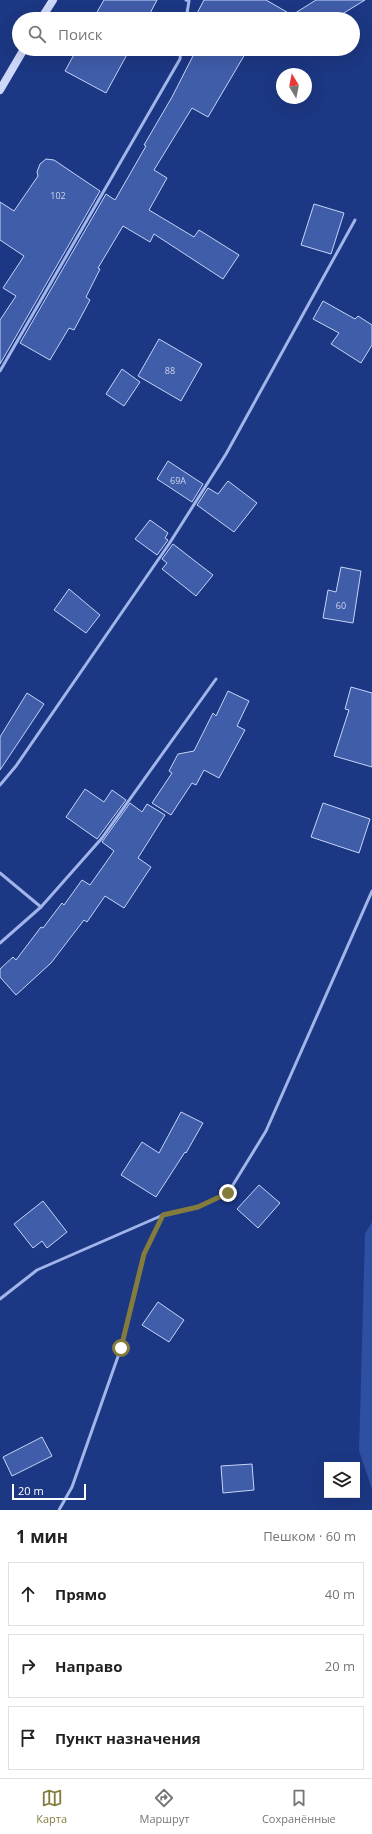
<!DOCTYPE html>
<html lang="ru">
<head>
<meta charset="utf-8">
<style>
  :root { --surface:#fff; --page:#f2f2f2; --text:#222; --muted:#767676; --line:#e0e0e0; --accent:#847c3d }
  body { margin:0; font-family:"Open Sans",sans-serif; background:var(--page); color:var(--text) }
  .controls { position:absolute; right:12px; bottom:12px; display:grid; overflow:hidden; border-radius:0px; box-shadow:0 4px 16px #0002 }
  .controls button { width:36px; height:36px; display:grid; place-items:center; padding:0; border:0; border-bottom:1px solid var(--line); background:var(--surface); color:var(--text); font:20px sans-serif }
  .compass { position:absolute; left:276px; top:68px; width:36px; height:36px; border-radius:50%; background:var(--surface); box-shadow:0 4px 16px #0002; rotate:350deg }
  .scale { position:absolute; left:12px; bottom:10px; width:74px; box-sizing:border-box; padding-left:4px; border:2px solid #fff; border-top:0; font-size:11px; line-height:14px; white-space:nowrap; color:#fff; -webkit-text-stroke:3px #1c3783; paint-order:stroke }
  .stop { position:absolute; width:12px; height:12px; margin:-9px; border:3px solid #847c3d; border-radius:50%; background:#fff }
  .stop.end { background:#847c3d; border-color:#fff; box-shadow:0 1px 4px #0008 }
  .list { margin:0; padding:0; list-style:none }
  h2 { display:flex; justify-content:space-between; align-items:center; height:52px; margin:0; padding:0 16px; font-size:17px }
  h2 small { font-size:13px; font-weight:400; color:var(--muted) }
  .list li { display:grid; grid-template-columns:26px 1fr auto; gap:12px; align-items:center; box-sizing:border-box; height:64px; margin:0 8px 8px; padding:0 8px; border:1px solid var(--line); border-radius:0px }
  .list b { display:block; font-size:15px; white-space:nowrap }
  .list em { font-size:13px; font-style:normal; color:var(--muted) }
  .icon { flex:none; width:22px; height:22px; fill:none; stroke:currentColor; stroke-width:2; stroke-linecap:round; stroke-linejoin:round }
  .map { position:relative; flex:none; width:372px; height:1510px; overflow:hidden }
  .search { position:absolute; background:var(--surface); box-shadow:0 4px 16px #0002; left:12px; right:12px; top:12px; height:44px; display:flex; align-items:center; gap:10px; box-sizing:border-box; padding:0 14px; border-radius:22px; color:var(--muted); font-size:15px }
  .sheet { height:268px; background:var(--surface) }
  nav { display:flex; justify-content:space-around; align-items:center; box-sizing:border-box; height:56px; border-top:1px solid var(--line); background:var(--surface); font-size:11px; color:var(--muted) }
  nav a { display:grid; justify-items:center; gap:2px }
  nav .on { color:var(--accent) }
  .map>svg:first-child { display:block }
  .green { fill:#2f4fa2 }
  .building { fill:#405daa; stroke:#c6d4f8 }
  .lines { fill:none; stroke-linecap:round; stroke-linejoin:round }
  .lane { stroke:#a1b5ea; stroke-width:3 }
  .secondary { stroke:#cdd8f8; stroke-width:8 }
  .route { stroke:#847c3d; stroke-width:5 }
  .labels { text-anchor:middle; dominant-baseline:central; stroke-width:3.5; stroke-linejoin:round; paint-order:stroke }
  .number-label { font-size:9px; fill:#cfd6ea }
</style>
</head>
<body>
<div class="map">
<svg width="372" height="1510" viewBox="0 0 372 1510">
  <rect width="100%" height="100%" fill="#1c3783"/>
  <polygon class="green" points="372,1222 372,1489 359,1451 365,1234"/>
  <g class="building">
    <polygon points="104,0 157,0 147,19 93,19"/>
    <polygon points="204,0 266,0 292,15 316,0 365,0 334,19 194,19"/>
    <polygon points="77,49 130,49 106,93 65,71"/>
    <polygon points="190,49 248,49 208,117 192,108 154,170 167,178 149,210 194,237 199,230 239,255 223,279 154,234 150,242 123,226 98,268 100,269 86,297 90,300 74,330 69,328 50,360 20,343 106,194 115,200 146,146 144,145 172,97 195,52"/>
    <polygon points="46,159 54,160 100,191 0,364 0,320 16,296 3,288 24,256 0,240 0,202 14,211 38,176 37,172 40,164"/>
    <polygon points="314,204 344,213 331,254 301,245"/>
    <polygon points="323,301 355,319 358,316 372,325 372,345 361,363 331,344 339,333 313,319"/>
    <polygon points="159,339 202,364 181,401 138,376"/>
    <polygon points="122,369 140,382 124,406 106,394"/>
    <polygon points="168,461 203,484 192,502 157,479"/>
    <polygon points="228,481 257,503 234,532 197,505 208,488 218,494"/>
    <polygon points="150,520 168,533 165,538 168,540 157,555 135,539"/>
    <polygon points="173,544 213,575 196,596 162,569 167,563 162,559"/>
    <polygon points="341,567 361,571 353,623 323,618 328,590 336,592"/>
    <polygon points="69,589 100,615 86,633 54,610"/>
    <polygon points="351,687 372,693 372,767 334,756 349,710 345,709"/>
    <polygon points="228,691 249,701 237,726 245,730 219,778 204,770 196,785 192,783 171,815 152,803 172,773 169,771 178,754 194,751 213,713 216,716"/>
    <polygon points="27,693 44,704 0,770 0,737"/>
    <polygon points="85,789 104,802 112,790 126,800 97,839 66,817"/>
    <polygon points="130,803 142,812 147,804 165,815 138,858 151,867 124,908 105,896 87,922 84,920 51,963 16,995 0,977 0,969 13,957 16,960 41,927 43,928 62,903 64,905 82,880 90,885 114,851 102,842"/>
    <polygon points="323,803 370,819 359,853 311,837"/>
    <polygon points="181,1112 203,1123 186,1153 185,1152 156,1197 121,1175 142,1142 159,1153"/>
    <polygon points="259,1185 280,1203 258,1228 237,1209"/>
    <polygon points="43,1201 67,1232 47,1248 42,1241 33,1248 14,1224"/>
    <polygon points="158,1302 184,1320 169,1342 142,1325"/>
    <polygon points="42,1437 52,1456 12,1476 3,1457"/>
    <polygon points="252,1464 254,1490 223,1493 221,1466"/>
  </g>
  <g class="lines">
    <g class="lane">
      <polyline points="186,19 189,1 186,0"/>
      <polyline points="0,371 180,59 181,49"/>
      <polyline points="0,785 16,766 169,544 226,454 355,220"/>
      <polyline points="0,873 41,907"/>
      <polyline points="0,943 41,907 102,838 216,679"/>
      <polyline points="0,1299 37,1270 163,1215"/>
      <polyline points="59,1510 72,1487 121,1348 144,1254 163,1215 198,1207 228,1193 266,1131 372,891"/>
    </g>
    <g class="secondary">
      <polyline points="41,19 53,0"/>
      <polyline points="0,90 24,49"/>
    </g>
  </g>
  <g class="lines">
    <polyline class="route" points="121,1348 144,1254 163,1215 198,1207 228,1193"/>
  </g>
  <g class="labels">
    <g class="number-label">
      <text x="58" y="195">102</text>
      <text x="170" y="370">88</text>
      <text x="178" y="480">69А</text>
      <text x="341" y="605">60</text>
    </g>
  </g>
</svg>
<div class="controls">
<button><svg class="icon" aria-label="layers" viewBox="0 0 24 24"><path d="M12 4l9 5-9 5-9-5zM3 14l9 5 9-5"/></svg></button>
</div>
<svg class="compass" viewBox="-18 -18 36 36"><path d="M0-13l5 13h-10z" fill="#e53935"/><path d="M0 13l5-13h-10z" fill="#767676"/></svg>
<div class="scale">20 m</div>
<div class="stop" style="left:121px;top:1348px"></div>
<div class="stop end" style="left:228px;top:1193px"></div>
<div class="search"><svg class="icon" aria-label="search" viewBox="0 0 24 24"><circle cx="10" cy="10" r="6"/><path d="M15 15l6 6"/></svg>Поиск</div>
</div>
<section class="sheet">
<h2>1 мин<small>Пешком · 60 m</small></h2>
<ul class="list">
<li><svg class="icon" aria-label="ahead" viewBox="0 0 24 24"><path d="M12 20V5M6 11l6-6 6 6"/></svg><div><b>Прямо</b></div><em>40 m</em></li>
<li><svg class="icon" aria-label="right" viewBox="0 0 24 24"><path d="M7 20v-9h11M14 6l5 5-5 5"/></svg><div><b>Направо</b></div><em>20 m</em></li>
<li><svg class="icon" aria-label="arrive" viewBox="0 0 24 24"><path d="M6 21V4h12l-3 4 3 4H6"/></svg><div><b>Пункт назначения</b></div></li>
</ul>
</section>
<nav>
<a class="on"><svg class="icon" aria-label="map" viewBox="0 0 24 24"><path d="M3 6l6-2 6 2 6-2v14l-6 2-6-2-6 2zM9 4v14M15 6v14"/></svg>Карта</a>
<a><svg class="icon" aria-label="directions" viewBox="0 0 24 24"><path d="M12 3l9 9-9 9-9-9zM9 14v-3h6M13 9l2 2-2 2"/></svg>Маршрут</a>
<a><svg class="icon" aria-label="saved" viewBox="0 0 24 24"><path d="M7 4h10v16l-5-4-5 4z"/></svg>Сохранённые</a>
</nav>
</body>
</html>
